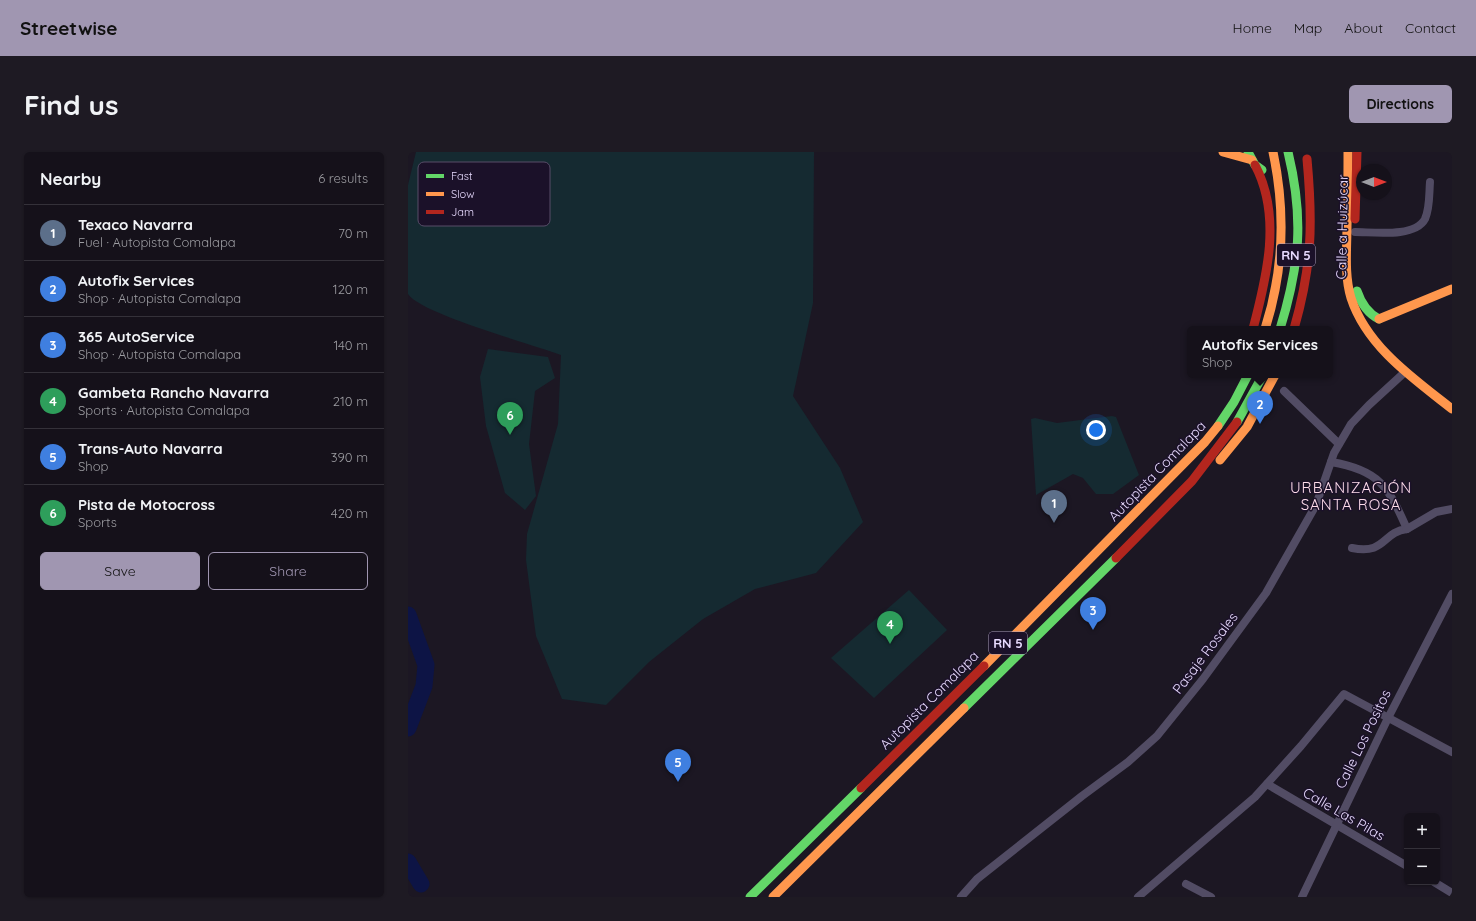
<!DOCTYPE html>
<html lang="en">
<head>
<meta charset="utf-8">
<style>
  :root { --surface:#15111a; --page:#1e1a23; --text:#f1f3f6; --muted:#9d9da2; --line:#343139; --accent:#a096b1 }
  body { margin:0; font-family:Quicksand,sans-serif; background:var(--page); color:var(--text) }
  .controls { position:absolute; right:12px; bottom:12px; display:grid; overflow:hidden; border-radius:6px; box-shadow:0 1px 3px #0004 }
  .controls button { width:36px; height:36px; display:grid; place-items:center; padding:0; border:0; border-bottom:1px solid var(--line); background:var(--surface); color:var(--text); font:20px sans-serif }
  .compass { position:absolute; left:948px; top:12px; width:36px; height:36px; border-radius:50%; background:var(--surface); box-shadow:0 1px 3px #0004; rotate:90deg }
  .you { position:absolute; left:688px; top:278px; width:14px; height:14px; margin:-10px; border:3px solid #fff; border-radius:50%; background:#1a73e8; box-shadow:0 0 0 6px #1a73e833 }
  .badge { display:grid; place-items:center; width:26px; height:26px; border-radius:50%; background:var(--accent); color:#fff; font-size:13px; font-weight:700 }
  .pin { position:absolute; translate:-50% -33px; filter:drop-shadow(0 1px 2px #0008) }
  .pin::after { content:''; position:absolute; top:21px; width:14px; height:12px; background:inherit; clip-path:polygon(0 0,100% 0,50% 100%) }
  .popup { position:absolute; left:779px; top:174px; width:146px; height:52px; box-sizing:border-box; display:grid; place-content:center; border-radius:6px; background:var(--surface); filter:drop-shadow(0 1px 3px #0005); font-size:13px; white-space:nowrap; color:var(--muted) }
  .popup b { font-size:15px; color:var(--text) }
  .popup::after { content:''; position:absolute; left:50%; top:100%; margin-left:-8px; border:8px solid transparent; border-top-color:var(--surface) }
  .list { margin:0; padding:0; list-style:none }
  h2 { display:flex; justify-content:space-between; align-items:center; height:52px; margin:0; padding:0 16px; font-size:17px }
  h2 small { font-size:13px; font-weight:400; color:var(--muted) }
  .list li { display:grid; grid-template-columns:26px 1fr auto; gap:12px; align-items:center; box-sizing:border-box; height:56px; padding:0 16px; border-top:1px solid var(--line) }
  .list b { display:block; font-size:15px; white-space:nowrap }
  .list p { margin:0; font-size:13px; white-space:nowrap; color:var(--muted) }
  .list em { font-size:13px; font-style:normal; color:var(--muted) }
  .actions { display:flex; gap:8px; padding:12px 16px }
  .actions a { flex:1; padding:9px 0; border:1px solid var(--accent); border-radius:6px; text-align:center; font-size:14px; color:var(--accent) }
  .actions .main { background:var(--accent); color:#111 }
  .map { position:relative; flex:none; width:1044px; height:745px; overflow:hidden; border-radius:6px }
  header { display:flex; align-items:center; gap:24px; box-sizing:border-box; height:56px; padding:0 20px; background:var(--accent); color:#111 }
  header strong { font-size:19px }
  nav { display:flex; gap:22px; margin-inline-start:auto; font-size:14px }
  .intro { display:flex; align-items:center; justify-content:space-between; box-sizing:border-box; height:96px; padding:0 24px }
  h1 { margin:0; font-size:28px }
  .button { padding:10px 18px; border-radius:6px; background:var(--accent); color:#111; font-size:14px; font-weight:700 }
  main { display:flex; gap:24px; padding:0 24px }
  aside { flex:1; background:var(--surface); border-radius:6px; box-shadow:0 1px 3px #0004 }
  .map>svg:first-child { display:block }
  .green { fill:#152a31 }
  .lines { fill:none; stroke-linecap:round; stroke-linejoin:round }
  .river { stroke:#0d1445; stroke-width:17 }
  .street { stroke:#524c64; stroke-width:8 }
  .fast { stroke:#63d668; stroke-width:9 }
  .slow { stroke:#ff974d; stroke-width:9 }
  .jam { stroke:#b3261e; stroke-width:9 }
  .labels { text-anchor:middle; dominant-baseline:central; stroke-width:3; stroke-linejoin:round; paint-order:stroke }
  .shield { fill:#1b1129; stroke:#aa9ebe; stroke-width:1 }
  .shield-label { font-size:13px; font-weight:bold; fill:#e7dafe }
  .street-label { font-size:14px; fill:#e7dafe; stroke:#1b1129 }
  .neighbourhood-label { font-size:15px; letter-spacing:1px; fill:#fedcea; stroke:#1b1129 }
  .key { fill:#1b1129; stroke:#584d69; stroke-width:1 }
  .key-label { font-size:11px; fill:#e7dafe }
</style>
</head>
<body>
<header>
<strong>Streetwise</strong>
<nav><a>Home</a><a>Map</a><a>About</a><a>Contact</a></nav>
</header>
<div class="intro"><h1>Find us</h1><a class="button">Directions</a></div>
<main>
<aside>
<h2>Nearby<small>6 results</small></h2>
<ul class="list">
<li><span class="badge" style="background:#5c6f8a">1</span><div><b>Texaco Navarra</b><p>Fuel · Autopista Comalapa</p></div><em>70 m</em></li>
<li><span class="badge" style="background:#3f7fe0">2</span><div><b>Autofix Services</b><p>Shop · Autopista Comalapa</p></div><em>120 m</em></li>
<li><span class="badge" style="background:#3f7fe0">3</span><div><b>365 AutoService</b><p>Shop · Autopista Comalapa</p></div><em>140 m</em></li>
<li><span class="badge" style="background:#2e9e5b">4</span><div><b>Gambeta Rancho Navarra</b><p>Sports · Autopista Comalapa</p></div><em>210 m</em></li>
<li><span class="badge" style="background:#3f7fe0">5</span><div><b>Trans-Auto Navarra</b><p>Shop</p></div><em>390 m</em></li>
<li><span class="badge" style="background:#2e9e5b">6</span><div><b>Pista de Motocross</b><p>Sports</p></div><em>420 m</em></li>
</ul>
<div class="actions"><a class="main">Save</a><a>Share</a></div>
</aside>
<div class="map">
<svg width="1044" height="745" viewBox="0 0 1044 745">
  <rect width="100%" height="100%" fill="#1c1723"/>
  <g class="green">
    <path d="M 8,0 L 406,0 L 405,151 L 385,244 L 432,316 L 455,370 L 408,421 L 347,437 L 295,467 L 241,510 L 198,553 L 154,547 L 128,484 L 118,408 L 119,382 L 150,272 L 153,203 C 124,192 13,162 0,142 L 0,33 Z"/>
    <polygon points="80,197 140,205 147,226 127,239 121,292 128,344 117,358 97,341 78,274 72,225"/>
    <polygon points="704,264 708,265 731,323 705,342 688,342 675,326 665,322 628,343 623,267 627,266 649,271"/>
    <polygon points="501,438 539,478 466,546 423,506"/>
  </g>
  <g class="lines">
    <g class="river">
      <polyline points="0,463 18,513 16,534 0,576"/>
      <polyline points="0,710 13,732"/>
    </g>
    <g class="street">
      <path d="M 947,80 C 965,80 1007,86 1017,67 C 1022,56 1021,42 1022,30"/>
      <polyline points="876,239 931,292"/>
      <path d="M 923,310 C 971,318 980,334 999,377 C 974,380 978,403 944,396"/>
      <polyline points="999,377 1028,360 1044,357"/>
      <polyline points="859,632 999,714"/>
      <polyline points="1026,730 1044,741"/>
      <polyline points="778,732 803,745"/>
      <polyline points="553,745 569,727 674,644 720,610 749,584 795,527 858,441 908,353 926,301 943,272 961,253 997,220"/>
      <polyline points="730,745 847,645 893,594 936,542 1044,600"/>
      <polyline points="894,745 980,566 1044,442"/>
    </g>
    <g class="fast">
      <polyline points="840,0 847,13 854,18"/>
      <path d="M 949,139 C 953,151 959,161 971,167"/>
      <path d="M 872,177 C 892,112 896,66 880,0"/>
      <polyline points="829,270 855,223"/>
      <polyline points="810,274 826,250 840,223"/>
      <polyline points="556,556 708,406"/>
      <polyline points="342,745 453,636"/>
    </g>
    <g class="slow">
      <polyline points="815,0 844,8"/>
      <path d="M 940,0 C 940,24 940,49 939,73 C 939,97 936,123 943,146 C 959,195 1006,227 1044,257"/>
      <polyline points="971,167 1044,137"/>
      <path d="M 857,177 C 876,118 878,61 865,0"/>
      <polyline points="812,308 839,275 867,223"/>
      <polyline points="576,514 797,290 810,274"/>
      <polyline points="365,745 556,556"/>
    </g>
    <g class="jam">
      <polyline points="947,67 949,0"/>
      <path d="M 845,177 C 859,124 874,64 847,13"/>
      <path d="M 886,177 C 904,114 905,72 899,7"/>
      <polyline points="708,406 784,329 829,270"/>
      <polyline points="453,636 576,514"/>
    </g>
  </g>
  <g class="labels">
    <g class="shield">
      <rect x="869" y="92" width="38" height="22" rx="3"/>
      <rect x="581" y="480" width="38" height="22" rx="3"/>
    </g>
    <g class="shield-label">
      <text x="888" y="103">RN 5</text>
      <text x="600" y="491">RN 5</text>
    </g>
    <g class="street-label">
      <text transform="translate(934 75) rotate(-89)">Calle a Huizúcar</text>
      <text transform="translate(749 319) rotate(-46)">Autopista Comalapa</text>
      <text transform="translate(797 501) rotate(-53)">Pasaje Rosales</text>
      <text transform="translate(521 548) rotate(-45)">Autopista Comalapa</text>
      <text transform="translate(955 587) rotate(-64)">Calle Los Positos</text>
      <text transform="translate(936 662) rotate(30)">Calle Las Pilas</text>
    </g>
    <g class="neighbourhood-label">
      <text x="943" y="335">URBANIZACIÓN<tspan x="943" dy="17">SANTA ROSA</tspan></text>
    </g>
  </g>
  <rect x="10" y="10" width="132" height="64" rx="6" class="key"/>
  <rect x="18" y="22" width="18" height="4" fill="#63d668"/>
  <rect x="18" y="40" width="18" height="4" fill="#ff974d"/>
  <rect x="18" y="58" width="18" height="4" fill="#b3261e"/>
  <g class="key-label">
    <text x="43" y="28">Fast</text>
    <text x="43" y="46">Slow</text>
    <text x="43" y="64">Jam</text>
  </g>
</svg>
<div class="controls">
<button>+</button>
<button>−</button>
</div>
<svg class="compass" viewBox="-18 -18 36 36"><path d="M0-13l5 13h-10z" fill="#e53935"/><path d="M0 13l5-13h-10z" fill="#9d9da2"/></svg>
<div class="you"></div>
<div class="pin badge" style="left:646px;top:371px;background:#5c6f8a">1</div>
<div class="pin badge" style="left:852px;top:272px;background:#3f7fe0">2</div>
<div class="popup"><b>Autofix Services</b>Shop</div>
<div class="pin badge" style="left:685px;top:478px;background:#3f7fe0">3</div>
<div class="pin badge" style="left:482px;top:492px;background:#2e9e5b">4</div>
<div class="pin badge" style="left:270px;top:630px;background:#3f7fe0">5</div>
<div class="pin badge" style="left:102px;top:283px;background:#2e9e5b">6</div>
</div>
</main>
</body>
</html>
